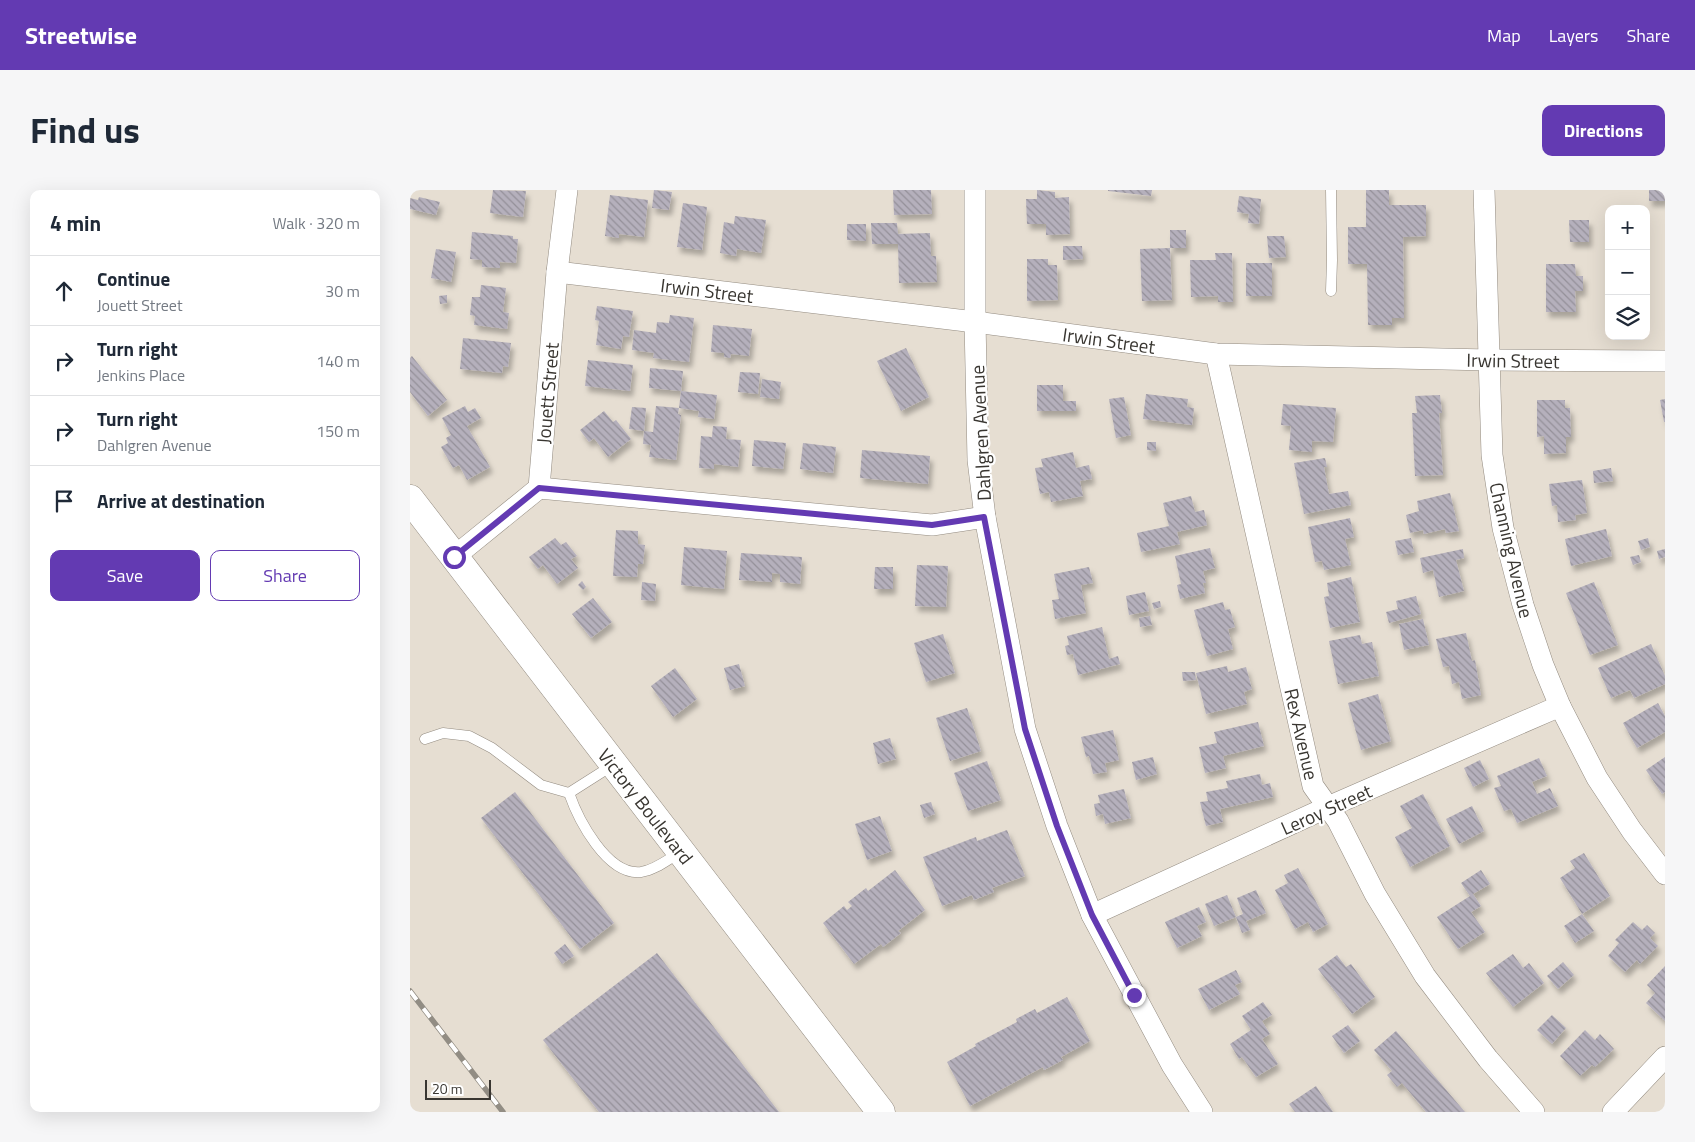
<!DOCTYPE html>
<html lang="en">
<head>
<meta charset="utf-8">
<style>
  :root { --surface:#fff; --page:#f6f6f7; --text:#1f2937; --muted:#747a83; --line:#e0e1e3; --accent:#633ab2 }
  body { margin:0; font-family:"Titillium Web",sans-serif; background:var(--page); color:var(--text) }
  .controls { position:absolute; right:15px; top:15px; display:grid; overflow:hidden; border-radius:10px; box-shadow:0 5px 20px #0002 }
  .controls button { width:45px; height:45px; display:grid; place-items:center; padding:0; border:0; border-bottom:1px solid var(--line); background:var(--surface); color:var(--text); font:25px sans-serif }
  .scale { position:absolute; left:15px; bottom:12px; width:66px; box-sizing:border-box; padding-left:5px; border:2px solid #393631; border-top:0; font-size:14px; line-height:18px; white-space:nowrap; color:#393631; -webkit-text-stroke:4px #fff; paint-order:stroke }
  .stop { position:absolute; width:15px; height:15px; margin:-11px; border:4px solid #633ab2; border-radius:50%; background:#fff }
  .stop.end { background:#633ab2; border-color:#fff; box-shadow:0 1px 5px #0008 }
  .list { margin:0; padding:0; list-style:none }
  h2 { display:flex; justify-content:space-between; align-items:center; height:65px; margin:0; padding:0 20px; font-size:21px }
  h2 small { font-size:16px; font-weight:400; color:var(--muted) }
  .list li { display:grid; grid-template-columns:32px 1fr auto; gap:15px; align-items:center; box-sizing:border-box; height:70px; padding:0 20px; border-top:1px solid var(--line) }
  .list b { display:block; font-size:19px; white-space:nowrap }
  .list p { margin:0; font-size:16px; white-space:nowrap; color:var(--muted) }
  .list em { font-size:16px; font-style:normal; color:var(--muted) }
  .actions { display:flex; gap:10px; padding:15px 20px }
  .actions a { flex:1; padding:11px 0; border:1px solid var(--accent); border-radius:10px; text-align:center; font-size:18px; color:var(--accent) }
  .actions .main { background:var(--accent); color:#fff }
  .icon { flex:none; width:28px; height:28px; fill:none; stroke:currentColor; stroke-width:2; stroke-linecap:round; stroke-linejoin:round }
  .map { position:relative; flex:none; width:1255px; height:922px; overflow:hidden; border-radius:10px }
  header { display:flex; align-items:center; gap:30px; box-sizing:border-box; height:70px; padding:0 25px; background:var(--accent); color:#fff }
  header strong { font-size:24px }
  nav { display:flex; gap:28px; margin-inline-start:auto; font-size:18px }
  .intro { display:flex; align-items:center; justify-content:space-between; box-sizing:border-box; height:120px; padding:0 30px }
  h1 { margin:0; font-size:35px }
  .button { padding:12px 22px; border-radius:10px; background:var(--accent); color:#fff; font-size:18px; font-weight:700 }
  main { display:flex; gap:30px; padding:0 30px }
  aside { flex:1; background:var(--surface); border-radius:10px; box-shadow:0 5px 20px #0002 }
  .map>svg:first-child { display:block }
  .building { fill:url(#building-back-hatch); filter:url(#shadow) }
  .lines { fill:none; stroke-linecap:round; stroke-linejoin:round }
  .service-casing { stroke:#938b80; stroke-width:11 }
  .minor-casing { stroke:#938b80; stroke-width:22 }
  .secondary-casing { stroke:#938b80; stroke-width:29 }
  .service { stroke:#fff; stroke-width:10 }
  .minor { stroke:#fff; stroke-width:21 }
  .secondary { stroke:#fff; stroke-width:28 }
  .rail-casing { stroke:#928d84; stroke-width:5.5 }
  .rail { stroke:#fff; stroke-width:4; stroke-dasharray:11; stroke-linecap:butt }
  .route { stroke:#633ab2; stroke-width:6 }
  .labels { text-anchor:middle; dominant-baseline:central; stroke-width:4.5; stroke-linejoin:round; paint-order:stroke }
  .street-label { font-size:19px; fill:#393631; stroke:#fff }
</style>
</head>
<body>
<header>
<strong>Streetwise</strong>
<nav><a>Map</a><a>Layers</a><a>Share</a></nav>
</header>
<div class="intro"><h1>Find us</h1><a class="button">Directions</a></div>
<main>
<aside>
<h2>4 min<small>Walk · 320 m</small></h2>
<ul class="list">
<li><svg class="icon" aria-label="ahead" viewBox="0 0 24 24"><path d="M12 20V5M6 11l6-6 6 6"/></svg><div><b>Continue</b><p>Jouett Street</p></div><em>30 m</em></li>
<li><svg class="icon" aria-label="right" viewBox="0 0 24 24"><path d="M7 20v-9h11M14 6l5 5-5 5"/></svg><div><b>Turn right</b><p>Jenkins Place</p></div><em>140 m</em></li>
<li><svg class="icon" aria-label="right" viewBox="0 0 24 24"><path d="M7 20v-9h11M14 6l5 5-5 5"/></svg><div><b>Turn right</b><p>Dahlgren Avenue</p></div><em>150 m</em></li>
<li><svg class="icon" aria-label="arrive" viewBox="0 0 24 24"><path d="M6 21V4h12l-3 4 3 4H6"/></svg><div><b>Arrive at destination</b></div></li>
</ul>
<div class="actions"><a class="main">Save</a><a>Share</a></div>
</aside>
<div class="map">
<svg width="1255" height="922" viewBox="0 0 1255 922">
  <defs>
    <pattern id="building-back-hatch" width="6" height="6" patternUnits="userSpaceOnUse" patternTransform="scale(1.25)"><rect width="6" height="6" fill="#b5b0bc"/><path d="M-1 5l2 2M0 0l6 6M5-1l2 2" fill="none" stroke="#949099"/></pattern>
    <filter id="shadow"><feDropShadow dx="3" dy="5.5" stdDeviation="2.5" flood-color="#0004"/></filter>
  </defs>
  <rect width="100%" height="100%" fill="#e6ded2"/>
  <g class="building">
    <polygon points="83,0 116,1 113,27 80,23"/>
    <polygon points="244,0 262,2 259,20 242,18"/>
    <polygon points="483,0 521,0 522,24 484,25"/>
    <polygon points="627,0 645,2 645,8 659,7 660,44 636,45 636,34 617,34 616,9 627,9"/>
    <polygon points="698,0 742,0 741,6 698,1"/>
    <polygon points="956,0 979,0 979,15 1016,15 1016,46 993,47 994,128 982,128 982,135 958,135 957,74 938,74 938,37 956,37"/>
    <rect x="1239" y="0" width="16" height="11"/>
    <polygon points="200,5 238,10 234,47 209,44 209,48 195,46"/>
    <polygon points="829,6 851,9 849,34 838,33 839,24 827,22"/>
    <polygon points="9,7 30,12 26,25 0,19 0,8 8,10"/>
    <polygon points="273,13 297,17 292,60 267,57"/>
    <polygon points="325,26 356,30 351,63 327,59 326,66 310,63 314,32 324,34"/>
    <polygon points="1159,30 1179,30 1179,52 1160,52"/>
    <polygon points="461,33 487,33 488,44 520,43 521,66 526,66 527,92 489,93 488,54 462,54"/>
    <polygon points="437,34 456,34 456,51 437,50"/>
    <polygon points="760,40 776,40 776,58 760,58 762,110 732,111 730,59 760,58"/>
    <polygon points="62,42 103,46 103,49 108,49 106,73 90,72 90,78 72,77 72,70 60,69"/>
    <polygon points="857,46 874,46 876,67 859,68"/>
    <polygon points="653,56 672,56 673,69 653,70"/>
    <polygon points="26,59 46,62 41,92 21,88"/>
    <polygon points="805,63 822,63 823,112 808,112 808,106 781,107 780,70 806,70"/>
    <polygon points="617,69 638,69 638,75 647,75 648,110 617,111"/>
    <rect x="836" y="73" width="26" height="33"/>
    <polygon points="1136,74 1165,74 1166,86 1173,86 1173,101 1165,101 1166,122 1136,122"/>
    <polygon points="71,95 96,98 93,122 99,123 97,139 64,135 65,126 60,125 62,107 70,107"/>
    <polygon points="37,105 37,113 30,114 29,106"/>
    <polygon points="187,116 223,121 219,147 213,146 211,159 186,155 189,131 185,130"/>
    <polygon points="260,125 284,128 279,172 243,168 244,163 222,160 224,140 246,143 247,132 259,133"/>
    <polygon points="303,135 342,139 339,166 321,164 320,168 314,167 314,163 301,162"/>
    <polygon points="53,148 101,153 98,177 93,176 92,183 50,179"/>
    <polygon points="496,158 519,207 491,221 467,171"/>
    <polygon points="2,166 37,210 18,226 0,202 0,168"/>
    <polygon points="178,170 223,175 220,201 175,196"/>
    <polygon points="240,178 273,181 271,201 239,198"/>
    <polygon points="330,182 350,183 348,204 328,202"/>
    <polygon points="352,189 371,192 369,209 350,207"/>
    <polygon points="627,195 653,195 653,211 666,211 666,221 627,221"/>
    <polygon points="271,201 307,205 304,229 288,227 289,221 269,218"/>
    <polygon points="736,204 778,209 777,217 784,218 782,235 733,229"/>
    <polygon points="1030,205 1032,223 1029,223 1033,285 1005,286 1002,223 1007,223 1005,206"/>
    <polygon points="714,207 721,245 706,248 699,209"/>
    <polygon points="1255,209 1255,232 1254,232 1250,210"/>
    <polygon points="1127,210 1155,210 1155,218 1160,218 1161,247 1156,247 1156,263 1134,264 1134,246 1127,247"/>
    <polygon points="873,214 926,218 923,252 902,251 902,262 879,260 881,236 871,235"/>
    <polygon points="55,216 58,222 65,218 71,228 57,236 80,277 57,290 49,275 43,278 31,257 38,253 36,248 41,245 32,228"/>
    <polygon points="246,216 269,218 268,224 271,225 266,270 239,267 241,255 233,254 234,241 243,242"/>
    <polygon points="222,217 236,218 234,241 219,239"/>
    <polygon points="194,221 203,232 206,230 221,249 198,267 184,248 179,252 170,240"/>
    <polygon points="303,236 317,237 316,249 331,250 328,277 304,274 304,279 289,278 291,246 302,247"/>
    <polygon points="344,250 376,253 373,279 342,276"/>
    <polygon points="737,252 746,252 746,261 737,260"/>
    <polygon points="393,253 426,257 423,283 390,279"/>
    <polygon points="452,260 520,266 518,294 450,288"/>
    <polygon points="663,262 666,278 679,275 682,289 670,291 673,306 641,312 639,302 630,304 625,278 633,277 631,269"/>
    <polygon points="915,268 917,277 914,277 919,304 938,301 941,315 894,324 884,273"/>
    <polygon points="1201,278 1203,291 1184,293 1183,281"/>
    <polygon points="1172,290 1177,323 1165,325 1166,330 1148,332 1147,315 1142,316 1139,294"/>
    <polygon points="1040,303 1049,341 1036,343 1035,339 1014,344 1013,340 1000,343 996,325 1009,321 1007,311"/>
    <polygon points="781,306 785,322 794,320 797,335 767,342 770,354 731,362 727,343 759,336 753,313"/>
    <polygon points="940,328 944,347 935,349 941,375 914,380 912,371 905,372 898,337"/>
    <polygon points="1196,339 1202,366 1161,376 1155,349"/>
    <polygon points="206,340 228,341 228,354 235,355 233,374 228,374 227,387 203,386"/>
    <polygon points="145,348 151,355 156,352 167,366 161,369 168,378 147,394 133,375 128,379 119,367"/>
    <polygon points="1001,348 1004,362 988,365 985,351"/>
    <polygon points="1238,348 1240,357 1231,360 1228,351"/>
    <polygon points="274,357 317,361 314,399 271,395"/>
    <polygon points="800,358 805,378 793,381 796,393 793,393 795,403 770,409 767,395 771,394 765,366"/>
    <polygon points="1053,359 1054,368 1046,370 1054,401 1029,407 1023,380 1013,383 1010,368"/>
    <polygon points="1255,359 1255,367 1249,369 1247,361"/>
    <polygon points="331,363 392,367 390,394 370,392 370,384 362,383 362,392 329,390"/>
    <polygon points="1229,365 1231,372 1223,375 1220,367"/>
    <polygon points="507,375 538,376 536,417 505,416"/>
    <polygon points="465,377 483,377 483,399 464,399"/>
    <polygon points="679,377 683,393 671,395 676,423 645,429 642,410 649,409 644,384"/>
    <polygon points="941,387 950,432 920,438 914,407 919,406 917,393"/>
    <polygon points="172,391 176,397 173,400 168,395"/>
    <polygon points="232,392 246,394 245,411 231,410"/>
    <polygon points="1184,392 1208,455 1180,465 1156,403"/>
    <polygon points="735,402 739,421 719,425 716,406"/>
    <polygon points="1006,406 1011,424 979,433 976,422 988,419 986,411"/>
    <polygon points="183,408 202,432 181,448 162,424"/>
    <polygon points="750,411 751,417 744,419 742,413"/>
    <polygon points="813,412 815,420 820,419 825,437 818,439 823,459 797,466 784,420"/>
    <polygon points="740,426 742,435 730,437 729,428"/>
    <polygon points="1013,429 1019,455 994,460 989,434"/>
    <polygon points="692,437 699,469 708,466 710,474 668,485 663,464 657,465 655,456 659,455 657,446"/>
    <polygon points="1056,443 1062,471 1065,470 1071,505 1052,509 1049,492 1042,494 1039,476 1033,477 1026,449"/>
    <polygon points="533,444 545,483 516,492 504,453"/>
    <polygon points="950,445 952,454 962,452 969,486 928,494 919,451"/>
    <polygon points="1241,454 1255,486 1255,494 1224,508 1220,500 1201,508 1188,478"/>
    <polygon points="329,474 335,496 320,500 314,478"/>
    <polygon points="817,476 818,482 836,477 842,499 834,502 837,514 796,524 786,483"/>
    <polygon points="265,478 287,509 263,527 241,496"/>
    <polygon points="772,482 785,482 786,490 773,491"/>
    <polygon points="968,504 981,551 951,560 938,513"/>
    <polygon points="1248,513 1255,526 1255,542 1227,558 1213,533"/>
    <polygon points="557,518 571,561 540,571 526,528"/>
    <polygon points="848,532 854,556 813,566 816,578 795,583 789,557 807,553 804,542"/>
    <polygon points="703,540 709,570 695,573 697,582 683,584 679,566 676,567 671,547"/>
    <polygon points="480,548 486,569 468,574 463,553"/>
    <polygon points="743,567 747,584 726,590 722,572"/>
    <polygon points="1255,567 1255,602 1252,604 1236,580"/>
    <polygon points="1129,568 1137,586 1122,592 1127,604 1140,598 1148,616 1107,633 1101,619 1094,621 1084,598 1091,596 1087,586"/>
    <polygon points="1070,570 1079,589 1063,597 1054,578"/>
    <polygon points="577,571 591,610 558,621 544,583"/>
    <polygon points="850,584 852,595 860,593 863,607 810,619 813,632 796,636 790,612 798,611 796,602 818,598 816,591"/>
    <polygon points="714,599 721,628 695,634 693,624 686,626 684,614 690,613 688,605"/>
    <polygon points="105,602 204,733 170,759 71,628"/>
    <polygon points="1013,604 1040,656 1000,677 985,647 1002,638 990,616"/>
    <polygon points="521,612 525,624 514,628 510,615"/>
    <polygon points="1062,616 1074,641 1049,654 1036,629"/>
    <polygon points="470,626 482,661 457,670 445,634"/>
    <polygon points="597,640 615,686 582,698 584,702 564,710 562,705 532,716 513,667 566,647 567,651"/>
    <polygon points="1174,663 1200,706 1172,724 1150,688 1165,678 1160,671"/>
    <polygon points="888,678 918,734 903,742 898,732 885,739 865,700 878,693 874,685"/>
    <polygon points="485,680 515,720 488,741 491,743 473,757 471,754 444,774 413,733 434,716 437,720 442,716 438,712 456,698 458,701"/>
    <polygon points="1071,680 1080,694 1063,704 1071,716 1061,722 1075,742 1048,759 1027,727 1060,706 1051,693"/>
    <polygon points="846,700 856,723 836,731 840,740 832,743 826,727 833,724 827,708"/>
    <polygon points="817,705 826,727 804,736 795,714"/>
    <polygon points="789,717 796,732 787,736 792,746 767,758 755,732"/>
    <polygon points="1172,724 1184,741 1165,753 1154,736"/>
    <polygon points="1223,732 1232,740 1237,735 1245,743 1240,748 1248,756 1230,774 1227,770 1215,782 1198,766 1209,753 1205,750"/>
    <polygon points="155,754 164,766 152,774 144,763"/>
    <polygon points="247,763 369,922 189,922 133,850"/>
    <polygon points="1103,764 1113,778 1119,773 1134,793 1103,817 1076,783"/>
    <polygon points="927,765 936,777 941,774 965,807 942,824 908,779"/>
    <polygon points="1153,772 1164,785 1148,799 1137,786"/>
    <polygon points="1255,776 1255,831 1236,813 1245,803 1237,795"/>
    <polygon points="826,780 832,792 825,795 830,804 799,820 788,799"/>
    <polygon points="657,807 680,851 651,867 653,870 634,880 633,877 560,916 537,872 566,856 565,854 607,832 606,829 625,819 627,823"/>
    <polygon points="853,812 862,825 852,831 860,844 852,849 868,874 846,887 832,867 829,869 820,854 841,840 832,826"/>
    <polygon points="1142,825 1156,838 1142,854 1127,840"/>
    <polygon points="938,835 950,851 934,863 922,846"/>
    <polygon points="1175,840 1185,850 1190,844 1204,859 1185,877 1182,875 1170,886 1150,866"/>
    <polygon points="986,841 1055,922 1016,922 992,893 987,897 977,885 982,881 964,860"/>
    <polygon points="906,896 923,922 885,922 879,914"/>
  </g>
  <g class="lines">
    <g class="service-casing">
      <g id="service">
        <polyline points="921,101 922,70 921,0"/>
        <polyline points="15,549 33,543 59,546 82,558 131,595 159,603 203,575"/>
        <path d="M 159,603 C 168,629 197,686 231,682 C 245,680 257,670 269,663"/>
      </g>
    </g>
    <g class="minor-casing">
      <g id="minor">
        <polyline points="565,0 565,132 568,270 575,327 615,539 647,636 682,725 762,875 792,922"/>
        <polyline points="1074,0 1082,265 1093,338 1113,415 1133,475 1150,516 1187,588 1222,641 1255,684"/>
        <polyline points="147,82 565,132 806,164 1079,170 1255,171"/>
        <polyline points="806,164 903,596 928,631 965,704 1015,786 1078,869 1124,922"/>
        <polyline points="129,298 522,335 575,327"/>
        <polyline points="44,367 129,298 147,82 157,0"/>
        <polyline points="682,725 918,617 1150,516"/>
        <polyline points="1203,922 1255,867"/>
      </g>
    </g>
    <g class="secondary-casing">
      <polyline id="secondary" points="0,309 471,922"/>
    </g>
    <use href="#service" class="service"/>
    <use href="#minor" class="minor"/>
    <use href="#secondary" class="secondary"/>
    <g class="rail-casing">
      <polyline id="rail" points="0,801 93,922"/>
    </g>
    <use href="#rail" class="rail"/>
  </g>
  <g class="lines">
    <polyline class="route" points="44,367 129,298 522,335 574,327 615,539 647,636 682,725 724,805"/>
  </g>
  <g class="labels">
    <g class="street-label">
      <text transform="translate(297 100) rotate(7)">Irwin Street</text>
      <text transform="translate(699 150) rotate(8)">Irwin Street</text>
      <text transform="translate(1103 170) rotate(1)">Irwin Street</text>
      <text transform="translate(137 203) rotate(-85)">Jouett Street</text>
      <text transform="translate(570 243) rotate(-93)">Dahlgren Avenue</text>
      <text transform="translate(1102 360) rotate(77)">Channing Avenue</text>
      <text transform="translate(892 544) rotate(77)">Rex Avenue</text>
      <text transform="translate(236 616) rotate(52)">Victory Boulevard</text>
      <text transform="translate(916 619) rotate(-24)">Leroy Street</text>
    </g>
  </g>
</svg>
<div class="controls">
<button>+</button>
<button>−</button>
<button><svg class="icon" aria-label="layers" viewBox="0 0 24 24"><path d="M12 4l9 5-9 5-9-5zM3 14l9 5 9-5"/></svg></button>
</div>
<div class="scale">20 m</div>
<div class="stop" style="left:44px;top:367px"></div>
<div class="stop end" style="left:724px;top:805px"></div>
</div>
</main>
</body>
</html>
